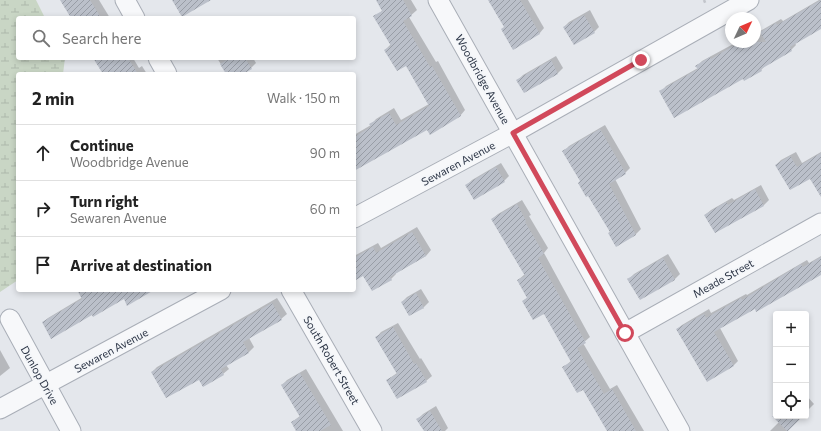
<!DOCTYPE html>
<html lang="en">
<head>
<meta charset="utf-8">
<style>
  :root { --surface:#fff; --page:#f2f2f2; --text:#222; --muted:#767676; --line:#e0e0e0 }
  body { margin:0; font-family:Commissioner,sans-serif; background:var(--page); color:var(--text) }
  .controls { position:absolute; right:12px; bottom:12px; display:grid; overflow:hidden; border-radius:4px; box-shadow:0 2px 6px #0003 }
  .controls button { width:36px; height:36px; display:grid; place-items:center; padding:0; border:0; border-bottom:1px solid var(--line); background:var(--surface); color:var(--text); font:20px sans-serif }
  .compass { position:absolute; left:725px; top:12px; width:36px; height:36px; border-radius:50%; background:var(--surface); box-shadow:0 2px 6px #0003; rotate:46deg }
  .stop { position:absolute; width:12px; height:12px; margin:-9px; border:3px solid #d1495b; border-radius:50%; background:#fff }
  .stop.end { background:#d1495b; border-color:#fff; box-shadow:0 1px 4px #0008 }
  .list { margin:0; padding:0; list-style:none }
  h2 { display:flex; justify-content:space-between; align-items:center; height:52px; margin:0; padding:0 16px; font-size:17px }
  h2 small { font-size:13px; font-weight:400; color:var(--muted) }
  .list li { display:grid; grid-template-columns:26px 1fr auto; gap:12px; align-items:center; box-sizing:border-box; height:56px; padding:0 16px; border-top:1px solid var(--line) }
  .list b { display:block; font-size:15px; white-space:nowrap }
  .list p { margin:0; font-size:13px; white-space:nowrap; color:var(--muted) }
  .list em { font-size:13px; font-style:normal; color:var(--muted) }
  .icon { flex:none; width:22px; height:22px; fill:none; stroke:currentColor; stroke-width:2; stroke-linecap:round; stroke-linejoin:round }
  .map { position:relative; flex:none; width:821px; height:431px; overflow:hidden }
  .search { position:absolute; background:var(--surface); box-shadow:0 2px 6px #0003; left:16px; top:16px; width:340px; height:44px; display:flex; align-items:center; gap:10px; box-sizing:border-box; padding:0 14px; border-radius:4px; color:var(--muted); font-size:15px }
  .panel { position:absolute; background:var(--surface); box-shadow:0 2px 6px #0003; left:16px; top:72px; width:340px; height:220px; border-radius:4px }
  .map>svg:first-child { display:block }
  .wetland { fill:url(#wetland-marsh) }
  .shadow { fill:#0003 }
  .building { fill:url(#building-hatch) }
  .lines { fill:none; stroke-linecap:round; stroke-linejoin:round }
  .minor-casing { stroke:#a9aeb7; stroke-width:21 }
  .path { stroke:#c2c5cb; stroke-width:2.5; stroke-dasharray:3 3; stroke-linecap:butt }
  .minor { stroke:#f7f8fa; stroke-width:19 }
  .route { stroke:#d1495b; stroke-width:5 }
  .labels { text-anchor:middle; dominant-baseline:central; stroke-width:3.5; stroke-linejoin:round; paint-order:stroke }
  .street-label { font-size:11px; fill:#2b3445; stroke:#f4f6f9 }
</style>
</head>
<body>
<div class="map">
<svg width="821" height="431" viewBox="0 0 821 431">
  <defs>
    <pattern id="wetland-marsh" width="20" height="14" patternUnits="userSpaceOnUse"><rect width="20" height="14" fill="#c9d6c5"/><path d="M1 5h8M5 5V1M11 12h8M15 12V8" fill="none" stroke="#adb8ab"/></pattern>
    <pattern id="building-hatch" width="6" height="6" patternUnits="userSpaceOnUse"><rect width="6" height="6" fill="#bbc0ca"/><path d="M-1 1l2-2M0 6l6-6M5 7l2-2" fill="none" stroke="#989da6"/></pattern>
  </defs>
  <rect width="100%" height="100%" fill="#e4e7ec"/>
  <polygon class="wetland" points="0,0 36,0 45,18 18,18 18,58 65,58 63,74 18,74 18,280 0,292"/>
  <g class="shadow">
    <polygon points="62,0 99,0 110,18 72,18"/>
    <polygon points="377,0 411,0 417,10 409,17 436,62 438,61 465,110 460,116 427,128 354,170 354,135 371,125 376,119 394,108 401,120 429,104 406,65 385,50 391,44 375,17 383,10"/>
    <polygon points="490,0 528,0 544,28 539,34 505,26"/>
    <polygon points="819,0 821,0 821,28 795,43 796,45 791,50 766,65 761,70 743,77 661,92 666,86 698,68 697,66 702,61 737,42 755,42 755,34 781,19 783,21"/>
    <polygon points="590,10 599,27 594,32 564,27 569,22"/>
    <polygon points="556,56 563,68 558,73 524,92 518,80 523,75"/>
    <polygon points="95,58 133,58 139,68 142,66 147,74 104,74"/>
    <polygon points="217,58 253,58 256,63 251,68 241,74 227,74"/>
    <polygon points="605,125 630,168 625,173 615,179 641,229 636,234 616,245 609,233 610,231 564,151 569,146"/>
    <polygon points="796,152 802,163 821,152 821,179 811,177 776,165 781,160"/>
    <polygon points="501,163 509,176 504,181 467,185 472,180"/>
    <polygon points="761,185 769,200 764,205 715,232 705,215 711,210 732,198 734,200"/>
    <polygon points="522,200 531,215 529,216 548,248 544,253 590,337 583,343 610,389 617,385 644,431 608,431 583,388 564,367 572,360 544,313 523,301 528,297 518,280 525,274 492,219 498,214"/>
    <polygon points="417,227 431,250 426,256 396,273 396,274 391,279 373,290 364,275 354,280 354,256 378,243 381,248"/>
    <polygon points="668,254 680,274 675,279 640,299 629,279 634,274"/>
    <polygon points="821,256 821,274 755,308 720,328 738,361 733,366 677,329 682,325 709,309 711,313 746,294 747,295 807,260 809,263"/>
    <polygon points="421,289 429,302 424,307 409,315 402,302 407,297"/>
    <polygon points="80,290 147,290 124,298 92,314 43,323 48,318 83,297"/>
    <polygon points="277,298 287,314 281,319 249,338 254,347 249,352 226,365 229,369 223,374 204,386 199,378 152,372 157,367"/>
    <polygon points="398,323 420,359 421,358 432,376 426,381 387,380 397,373 376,338 381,332"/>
    <polygon points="0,350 10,368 0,376"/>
    <polygon points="306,369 343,431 298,431 292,422 300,416 282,385 287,380"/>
    <polygon points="806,395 814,404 806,412"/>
    <polygon points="436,406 448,428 445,431 425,431 418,419 423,414"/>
    <polygon points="779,416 802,416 787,431 770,431 779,422"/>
  </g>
  <g class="building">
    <polygon points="60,0 90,0 101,18 71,18"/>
    <polygon points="172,0 211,0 182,17"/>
    <polygon points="376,0 403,0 412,16 403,21 430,67 432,66 461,116 430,135 427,130 354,171 354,137 371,127 369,124 389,113 396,125 429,106 406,66 397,71 384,50 391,46 373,16 382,11"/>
    <polygon points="488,0 520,0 540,34 513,50 501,29 504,27"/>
    <polygon points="821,0 821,29 790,47 792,51 761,69 762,71 744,81 743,79 674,118 659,91 698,69 695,66 710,57 711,59 740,42 766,42 760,32 776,23 777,25"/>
    <polygon points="584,15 595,33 574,45 563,27"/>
    <polygon points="93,58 128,58 138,74 103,74"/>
    <polygon points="230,58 245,58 252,69 243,74 226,74 220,64"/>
    <polygon points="551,60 558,74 524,93 516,80"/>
    <polygon points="600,129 626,174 609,184 636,235 616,247 608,233 610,232 588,196 586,197 578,183 580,181 562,151"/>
    <polygon points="821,153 821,197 810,179 790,190 775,165 790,156 797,167"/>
    <polygon points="496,167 505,182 474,200 465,185"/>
    <polygon points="755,189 764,206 715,233 704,215 726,202 728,205"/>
    <polygon points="517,204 526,221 525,222 544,254 538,258 586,343 577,348 604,394 612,389 636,431 607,431 583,390 577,393 562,367 571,362 544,314 533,320 522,301 527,298 517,280 525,276 491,219"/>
    <polygon points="412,232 426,256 390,277 392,280 372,291 363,276 354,281 354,258 373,247 376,253"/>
    <polygon points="821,257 821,275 756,312 755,309 714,332 734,366 707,382 676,329 704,314 706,318 741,298 742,300 801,264 803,267"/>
    <polygon points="663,258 675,280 640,300 627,279"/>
    <polygon points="77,290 154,290 127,306 124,299 93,317 92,315 51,339 42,322 82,299"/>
    <polygon points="416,293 424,308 409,316 401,302"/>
    <polygon points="272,303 282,320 243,342 249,353 221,369 224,375 203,387 199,380 166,398 151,372"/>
    <polygon points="393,327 414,364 416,363 427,382 397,399 386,380 397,374 375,337"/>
    <polygon points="300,373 331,425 320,431 296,431 291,422 300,417 281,385"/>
    <polygon points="430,411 442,431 424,431 416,419"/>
    <polygon points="772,416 803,416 788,431 787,431"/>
  </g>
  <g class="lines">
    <g class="minor-casing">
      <g id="minor">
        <polyline points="125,0 135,18"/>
        <polyline points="438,0 680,431"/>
        <polyline points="158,58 167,74"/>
        <polyline points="354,218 513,133 749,0"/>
        <polyline points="291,290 372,431"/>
        <polyline points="10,319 71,431"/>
        <polyline points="625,333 821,223"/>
        <polyline points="0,409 221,290"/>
      </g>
    </g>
    <polyline class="path" points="704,0 706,5"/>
    <use href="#minor" class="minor"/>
  </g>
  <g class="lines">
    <polyline class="route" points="625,333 513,133 641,60"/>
  </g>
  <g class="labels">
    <g class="street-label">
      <text transform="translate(483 79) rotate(61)">Woodbridge Avenue</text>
      <text transform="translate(458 163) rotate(-28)">Sewaren Avenue</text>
      <text transform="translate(723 278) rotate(-29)">Meade Street</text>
      <text transform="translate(111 350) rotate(-28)">Sewaren Avenue</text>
      <text transform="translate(332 360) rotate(60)">South Robert Street</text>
      <text transform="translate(40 375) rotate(61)">Dunlop Drive</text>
    </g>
  </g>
</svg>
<div class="controls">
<button>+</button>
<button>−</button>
<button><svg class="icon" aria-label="locate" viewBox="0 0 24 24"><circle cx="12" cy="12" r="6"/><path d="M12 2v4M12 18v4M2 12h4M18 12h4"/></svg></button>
</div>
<svg class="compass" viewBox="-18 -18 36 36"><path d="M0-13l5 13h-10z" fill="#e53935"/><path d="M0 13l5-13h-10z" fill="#767676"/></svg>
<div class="stop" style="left:625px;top:333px"></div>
<div class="stop end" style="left:641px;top:60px"></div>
<div class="search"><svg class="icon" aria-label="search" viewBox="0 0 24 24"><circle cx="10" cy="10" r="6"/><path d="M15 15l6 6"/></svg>Search here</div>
<section class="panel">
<h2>2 min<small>Walk · 150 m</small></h2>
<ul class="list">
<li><svg class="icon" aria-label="ahead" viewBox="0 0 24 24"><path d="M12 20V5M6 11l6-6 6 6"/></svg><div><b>Continue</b><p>Woodbridge Avenue</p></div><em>90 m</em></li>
<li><svg class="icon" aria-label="right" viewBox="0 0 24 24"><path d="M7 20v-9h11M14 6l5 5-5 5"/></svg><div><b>Turn right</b><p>Sewaren Avenue</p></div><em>60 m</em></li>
<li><svg class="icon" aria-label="arrive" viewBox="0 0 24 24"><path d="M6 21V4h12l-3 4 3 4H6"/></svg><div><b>Arrive at destination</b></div></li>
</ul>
</section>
</div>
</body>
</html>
